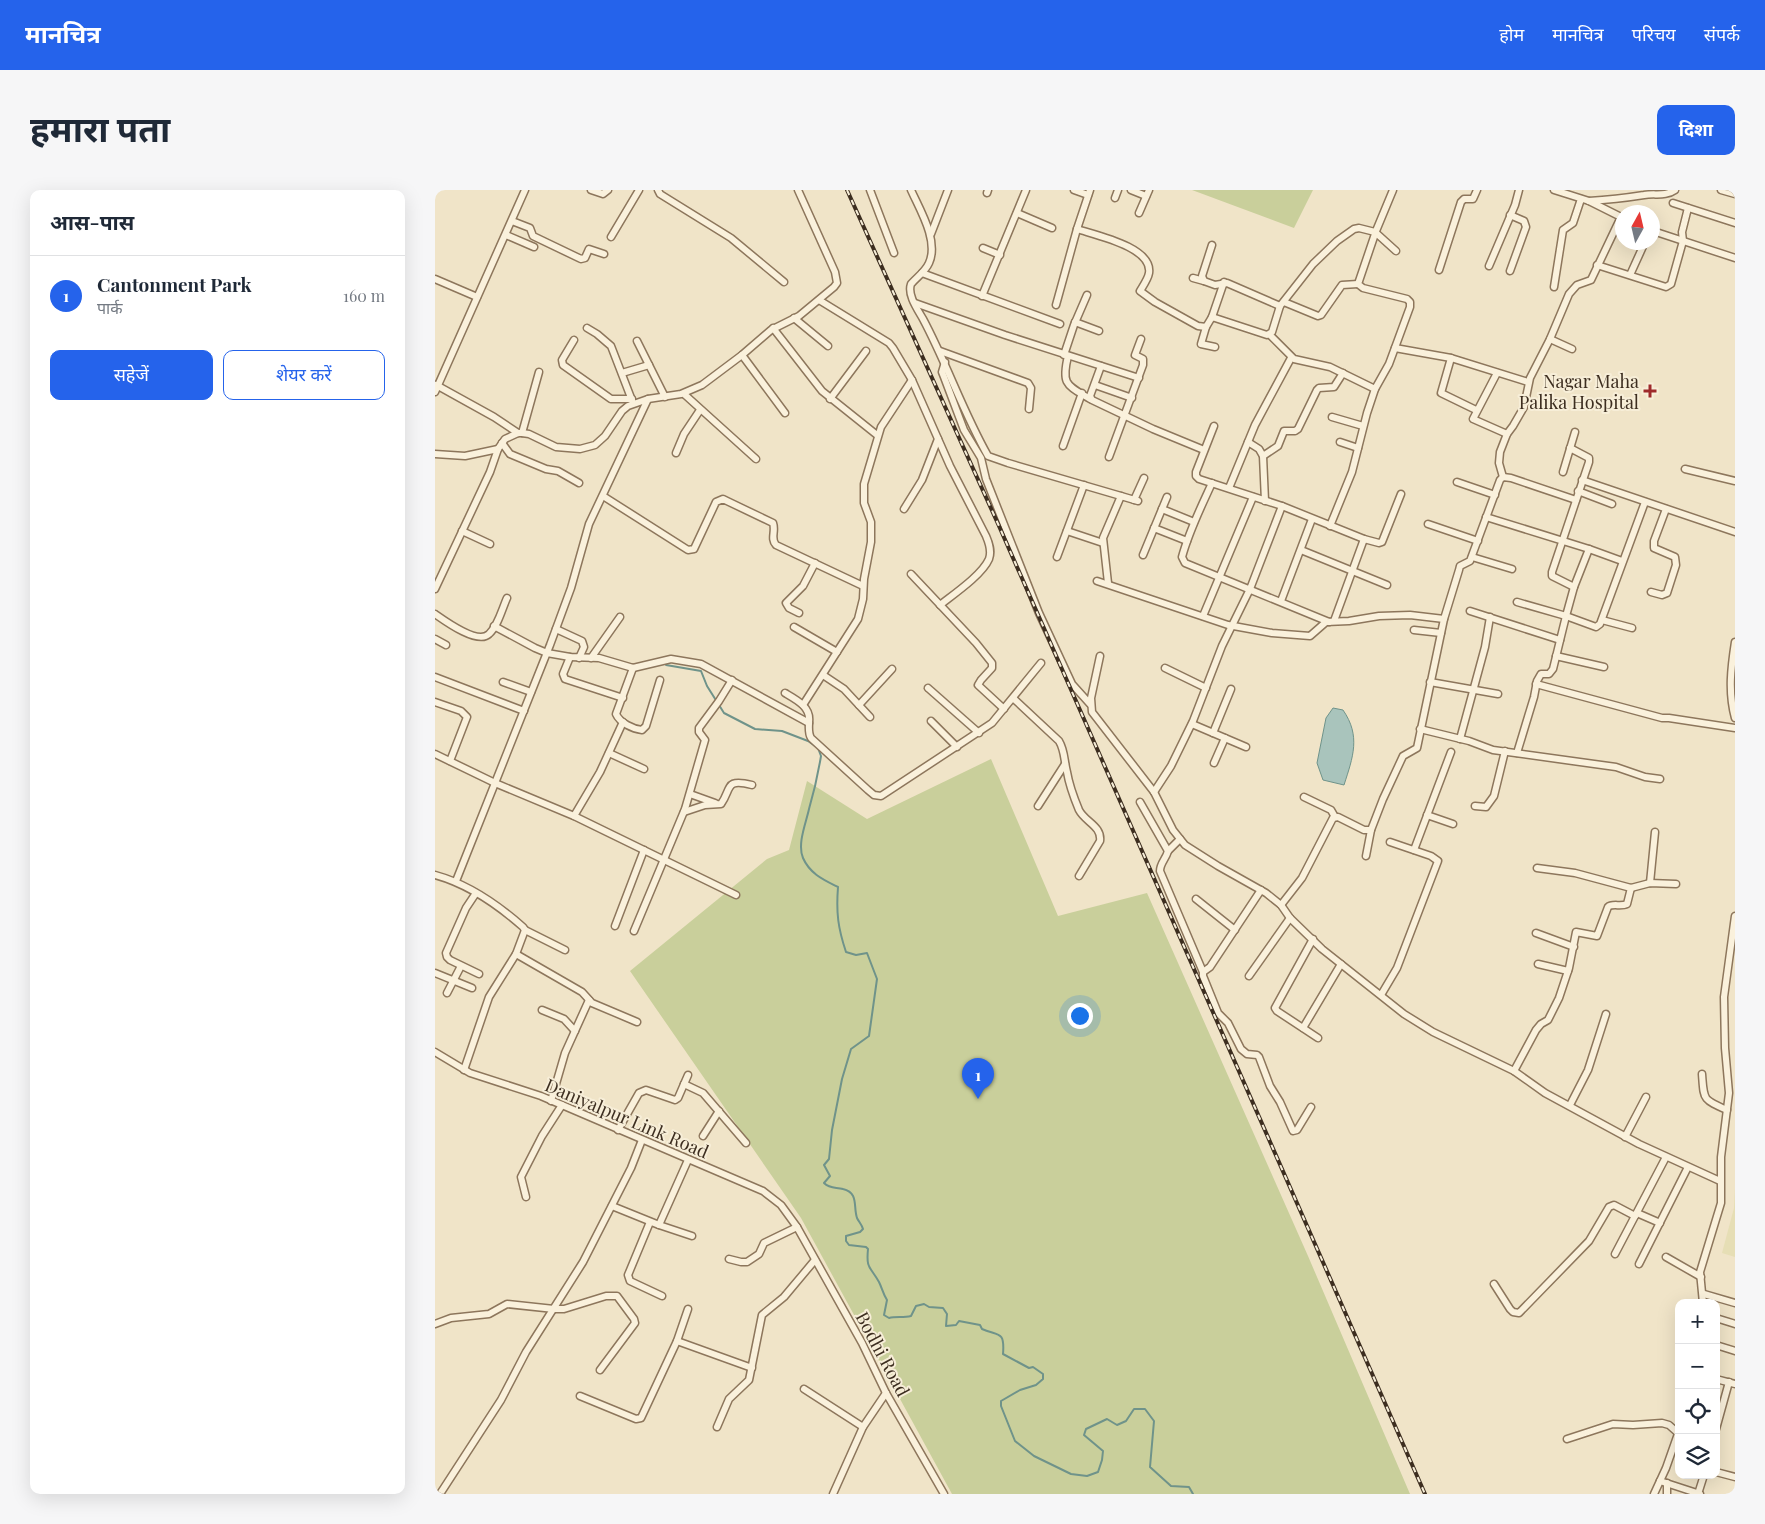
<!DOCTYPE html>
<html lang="hi">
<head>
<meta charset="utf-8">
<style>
  :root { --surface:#fff; --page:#f6f6f7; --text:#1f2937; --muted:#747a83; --line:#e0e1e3; --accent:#2563eb }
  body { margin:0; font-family:"Playfair Display","Noto Sans Devanagari",serif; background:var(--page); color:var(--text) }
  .controls { position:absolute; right:15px; bottom:15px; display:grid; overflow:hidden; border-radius:10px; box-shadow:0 5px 20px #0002 }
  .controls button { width:45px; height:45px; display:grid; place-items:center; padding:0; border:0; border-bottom:1px solid var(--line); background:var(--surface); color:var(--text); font:25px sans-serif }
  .compass { position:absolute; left:1180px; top:15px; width:45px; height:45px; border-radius:50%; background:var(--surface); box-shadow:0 5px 20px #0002; rotate:8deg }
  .you { position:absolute; left:644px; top:825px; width:18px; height:18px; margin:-12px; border:4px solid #fff; border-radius:50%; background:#1a73e8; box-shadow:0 0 0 8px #1a73e833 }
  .badge { display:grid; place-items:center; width:32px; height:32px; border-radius:50%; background:var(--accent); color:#fff; font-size:16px; font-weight:700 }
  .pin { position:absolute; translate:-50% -41px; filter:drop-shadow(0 1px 2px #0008) }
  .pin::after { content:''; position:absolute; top:26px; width:18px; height:15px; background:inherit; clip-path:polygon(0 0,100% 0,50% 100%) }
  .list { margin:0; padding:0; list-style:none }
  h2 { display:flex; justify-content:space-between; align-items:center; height:65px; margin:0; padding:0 20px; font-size:21px }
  h2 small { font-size:16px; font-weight:400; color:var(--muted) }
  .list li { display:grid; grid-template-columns:32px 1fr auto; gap:15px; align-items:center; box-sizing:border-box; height:80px; padding:0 20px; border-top:1px solid var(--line) }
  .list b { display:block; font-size:19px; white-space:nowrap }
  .list p { margin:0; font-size:16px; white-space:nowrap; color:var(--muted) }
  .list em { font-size:16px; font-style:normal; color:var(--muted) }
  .actions { display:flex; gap:10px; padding:15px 20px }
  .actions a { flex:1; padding:11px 0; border:1px solid var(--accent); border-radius:10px; text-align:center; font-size:18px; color:var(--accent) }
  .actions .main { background:var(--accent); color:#fff }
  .icon { flex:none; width:28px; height:28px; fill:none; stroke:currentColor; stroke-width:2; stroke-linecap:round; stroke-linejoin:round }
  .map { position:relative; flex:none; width:1300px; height:1304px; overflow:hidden; border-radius:10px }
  header { display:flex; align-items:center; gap:30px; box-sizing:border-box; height:70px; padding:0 25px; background:var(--accent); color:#fff }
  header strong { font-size:24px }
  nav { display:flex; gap:28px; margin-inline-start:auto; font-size:18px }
  .intro { display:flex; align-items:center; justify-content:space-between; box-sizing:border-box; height:120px; padding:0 30px }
  h1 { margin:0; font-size:35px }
  .button { padding:12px 22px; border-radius:10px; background:var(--accent); color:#fff; font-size:18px; font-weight:700 }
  main { display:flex; gap:30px; padding:0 30px }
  aside { flex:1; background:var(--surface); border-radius:10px; box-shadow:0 5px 20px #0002 }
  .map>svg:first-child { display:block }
  .farmland { fill:#e6deb5 }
  .green { fill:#c9cf9b }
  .water { fill:#a9c4bc; stroke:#6f938a }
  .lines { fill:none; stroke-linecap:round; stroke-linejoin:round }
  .stream { stroke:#6f938a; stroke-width:2 }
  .minor-casing { stroke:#8d765c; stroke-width:9 }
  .minor { stroke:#faf1dc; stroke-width:6 }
  .rail-casing { stroke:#3d2e20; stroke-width:4 }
  .rail { stroke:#f7eed8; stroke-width:2; stroke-dasharray:5.5; stroke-linecap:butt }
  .poi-dot { fill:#9e2a2b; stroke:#f7eed8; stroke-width:2 }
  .labels { text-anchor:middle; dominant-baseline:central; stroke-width:4; stroke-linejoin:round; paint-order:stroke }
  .poi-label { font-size:18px; fill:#3d2e20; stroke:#f7eed8; text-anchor:end }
  .street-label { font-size:18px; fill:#3d2e20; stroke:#f7eed8 }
</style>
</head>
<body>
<header>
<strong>मानचित्र</strong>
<nav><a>होम</a><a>मानचित्र</a><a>परिचय</a><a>संपर्क</a></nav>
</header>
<div class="intro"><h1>हमारा पता</h1><a class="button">दिशा</a></div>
<main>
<aside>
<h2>आस-पास<small></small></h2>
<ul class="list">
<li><span class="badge">1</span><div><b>Cantonment Park</b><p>पार्क</p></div><em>160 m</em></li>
</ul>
<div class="actions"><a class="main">सहेजें</a><a>शेयर करें</a></div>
</aside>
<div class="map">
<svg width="1300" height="1304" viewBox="0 0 1300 1304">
  <rect width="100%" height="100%" fill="#f0e4c8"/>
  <polygon class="farmland" points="1300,998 1300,1067 1287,1063 1299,1018"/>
  <g class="green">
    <polygon points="757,0 878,0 859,38"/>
    <polygon points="556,569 623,726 712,703 873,1066 975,1304 517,1304 366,1028 195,781 332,669 354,660 372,591 432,629"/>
  </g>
  <path class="water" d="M 898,518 L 908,520 C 926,546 918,567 909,595 L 888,590 L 882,573 L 891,528 Z"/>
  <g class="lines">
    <path class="stream" d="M 231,475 L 266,481 L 272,496 L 289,523 L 320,539 L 347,541 L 373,551 L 383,558 L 386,566 C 383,584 379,602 374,619 C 371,633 362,654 368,668 C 375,684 389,690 403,697 C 401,723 403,738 411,762 L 421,765 L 432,763 L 442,789 L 434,846 L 416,859 L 407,889 L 397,940 L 394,969 L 389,975 L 395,986 L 389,993 C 395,999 401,997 408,999 C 424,1003 418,1016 422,1028 C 424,1032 427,1035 428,1039 L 425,1042 L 411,1046 L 411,1051 L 414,1055 L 431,1057 L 433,1059 C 431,1079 435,1076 444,1092 C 447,1098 448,1104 452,1110 L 449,1125 L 454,1128 C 461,1126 468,1128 476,1126 L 481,1116 L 489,1114 L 494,1117 L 508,1118 L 512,1124 L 511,1136 L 521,1135 L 524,1131 L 545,1135 L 547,1139 C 563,1146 570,1140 568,1164 L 594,1178 L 598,1177 L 608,1184 L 608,1189 L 601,1195 L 585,1200 L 566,1211 L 566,1216 L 580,1251 L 599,1266 L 636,1284 L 652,1286 L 663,1282 L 667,1270 L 668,1261 L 649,1245 L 651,1239 L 672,1229 L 682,1235 L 691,1231 L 699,1219 L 710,1219 L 719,1231 L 715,1277 L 736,1296 L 754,1297 L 758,1304"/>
    <g class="minor-casing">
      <g id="minor">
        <polyline points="156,0 168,4 173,0"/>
        <polyline points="223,0 225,4 296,48 349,92"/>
        <polyline points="435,0 459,63"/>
        <path d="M 476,0 C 485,20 504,51 494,73 C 490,82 482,87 476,94 C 472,105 483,120 488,129 C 512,174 528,222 553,266 L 573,273 L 703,311"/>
        <polyline points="639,0 653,5"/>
        <polyline points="696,0 711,6"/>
        <polyline points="1119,0 1154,11 1188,28"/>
        <polyline points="1286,0 1300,4"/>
        <polyline points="552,3 553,0"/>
        <polyline points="680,8 683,0"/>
        <path d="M 1154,11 C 1172,10 1190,8 1209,5 C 1220,3 1230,7 1240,0"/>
        <polyline points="1238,13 1300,33"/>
        <polyline points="582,23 617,38"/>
        <polyline points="704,23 714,0"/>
        <polyline points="77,31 95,38 98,46 146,69 150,68 154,59 169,64"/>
        <path d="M 642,39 C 660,45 718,57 714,83 C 713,89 708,96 705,101 L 720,112 L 763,136 L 771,137 L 777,127 L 832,145 L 837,142 L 845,116 L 878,74 L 902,51 L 919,39 L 924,38 L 940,42 L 961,61"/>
        <polyline points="1218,41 1300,68"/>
        <polyline points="496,44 513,0"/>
        <polyline points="71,45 99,57"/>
        <polyline points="176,47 204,0"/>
        <polyline points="777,55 767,86 769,91 780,95 792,93 845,116"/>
        <polyline points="548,58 565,65"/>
        <polyline points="1162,75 1231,97 1236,94 1248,51 1247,42 1253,18"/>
        <polyline points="1054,76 1080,15 1084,0"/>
        <polyline points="1004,80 1026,12 1029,9 1038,9 1042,0"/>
        <polyline points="1075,81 1091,37 1089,31 1075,25"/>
        <polyline points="487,83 625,134"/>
        <polyline points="1195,85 1210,52"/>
        <polyline points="758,88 769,91"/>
        <polyline points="0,89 42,107"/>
        <polyline points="1119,97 1128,40 1138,33 1146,9"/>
        <polyline points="547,106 591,0"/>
        <path d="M 384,110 L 454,153 L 458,158 L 477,190 L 515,276 L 551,346 C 554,353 557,361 554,369 C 547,385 519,404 505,415"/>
        <polyline points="849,112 883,126 886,125 907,95 923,94"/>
        <polyline points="480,113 570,145 704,188"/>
        <polyline points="621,115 642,39 655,0"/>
        <polyline points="777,127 789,92"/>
        <polyline points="359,128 393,156"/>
        <polyline points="640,132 664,141"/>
        <polyline points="771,137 766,154 780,157"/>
        <polyline points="152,138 162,144 176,156 198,213"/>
        <polyline points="338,138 387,201 442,245"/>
        <polyline points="835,145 859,169 895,177 940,199"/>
        <polyline points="1115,149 1137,159"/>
        <polyline points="139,150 127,170 128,175 176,209 197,209"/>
        <polyline points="202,151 230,207"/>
        <polyline points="960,158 1016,168 1006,203 1041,220"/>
        <polyline points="505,161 593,193 596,198 594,219"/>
        <polyline points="307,165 350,223"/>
        <polyline points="629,165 639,135 652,105"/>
        <path d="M 633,166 C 626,195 632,195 655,209"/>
        <polyline points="1016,168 1093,192"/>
        <polyline points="510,172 507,182 509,187 529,240 546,268 551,289 604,423 637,494 655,514"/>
        <polyline points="666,176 655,206 657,210 718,239 769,260"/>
        <polyline points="187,183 214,175"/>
        <polyline points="1062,183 1038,229 1072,244"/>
        <polyline points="1,195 59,227 83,243"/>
        <polyline points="660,195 697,208"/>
        <polyline points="0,202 90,0"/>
        <polyline points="249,204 321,269"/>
        <polyline points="395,209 431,161"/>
        <polyline points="897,227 928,236"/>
        <polyline points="779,236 761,282 761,286 764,289 847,316 929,349 899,431"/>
        <polyline points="87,243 104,182"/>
        <polyline points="813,252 824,259 828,266 830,311"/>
        <polyline points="905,252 923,258"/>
        <polyline points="67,253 75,264 111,279 123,281 144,293"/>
        <polyline points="628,256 647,203"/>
        <polyline points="1135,258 1154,268 1154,272 1117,382 1117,386 1139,397"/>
        <polyline points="241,263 249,244 265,220"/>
        <polyline points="0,264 30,266 63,259"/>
        <polyline points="828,266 843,256 849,241 860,241 863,239 882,200 884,198 899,197 908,183"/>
        <polyline points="674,267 708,175 708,169 700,165 706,149"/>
        <polyline points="1250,279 1300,291"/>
        <polyline points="1128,282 1140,242"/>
        <polyline points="1068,287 1064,273 1065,262 1072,244 1078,236 1089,217 1095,188 1115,149 1134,104 1142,95 1156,90 1186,27"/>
        <polyline points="1147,290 1300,342"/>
        <polyline points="1022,292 1060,305"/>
        <path d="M 777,293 C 766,317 754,341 747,367 L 750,373 L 894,432"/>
        <polyline points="794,298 820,235 856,168"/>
        <polyline points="1143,301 1177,314"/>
        <path d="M 168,306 L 253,360 L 259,359 L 281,312 L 288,309 L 292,311 L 338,333 C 341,341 335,349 341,355 L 428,396"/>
        <polyline points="699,310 709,288"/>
        <polyline points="469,319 487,290 503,249"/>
        <polyline points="727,319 759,332"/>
        <polyline points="1051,327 1154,359 1187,371"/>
        <polyline points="993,334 1043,351"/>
        <polyline points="895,336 917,282 932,223 940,199 954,174 975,117 975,112 972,109 928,98 923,94 941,41 958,0"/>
        <polyline points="719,338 752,351"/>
        <polyline points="27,341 55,354"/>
        <polyline points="632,341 668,353"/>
        <polyline points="929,349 944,353 947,352 966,304"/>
        <polyline points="1154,359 1139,397 1131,426 1161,437 1165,434 1210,312"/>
        <polyline points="866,360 952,395"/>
        <polyline points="708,365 732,307"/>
        <polyline points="622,367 649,295"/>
        <polyline points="1037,367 1077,379"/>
        <polyline points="476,384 541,453 557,473 557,478 546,490 543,495 569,519"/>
        <polyline points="662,391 793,435 837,443 875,446 891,432 914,431 944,426 975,425 1009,429"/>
        <polyline points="673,393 668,348 686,306"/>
        <polyline points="0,399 55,282 63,259 70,249 83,243 87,243 94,244 121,257 145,259 160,255 170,246 187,221 193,216 213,209 246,204 267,195 307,165 336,140 364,126 399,97 402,93 400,82 363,0"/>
        <polyline points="1216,402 1227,405 1232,403 1241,375 1240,367 1219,358 1219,351 1231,319"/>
        <polyline points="846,411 877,329"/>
        <polyline points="1035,421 1125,450"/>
        <polyline points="364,423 354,418 351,413 368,396 380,373"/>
        <path d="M 0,424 C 10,431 43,455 54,444 C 63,436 67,419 72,408"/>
        <polyline points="768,426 818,307"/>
        <polyline points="1167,430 1197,438"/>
        <polyline points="59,436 100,458 112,463 135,467 164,468 198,478 236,469 266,474 374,533"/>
        <polyline points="359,437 402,462"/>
        <polyline points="121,439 147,451 149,457 144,468"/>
        <polyline points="979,440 1006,443"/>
        <polyline points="0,449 11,455"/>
        <path d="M 1300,452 C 1296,478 1293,502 1300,528"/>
        <polyline points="665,466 656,508 657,522 719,602 738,640 750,655 783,676 831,703 846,715 855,728 887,759 969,824 998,842 1079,881 1110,903 1204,954 1285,991"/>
        <polyline points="1121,466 1169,477"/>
        <polyline points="135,467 128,484 130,489 188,508"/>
        <polyline points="156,468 185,427"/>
        <path d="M 198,478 L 181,524 C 185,533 198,539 207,540 L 211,536 L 225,490"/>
        <polyline points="730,478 771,498"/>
        <polyline points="388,485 409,499 435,527"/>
        <polyline points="0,487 89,521"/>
        <polyline points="68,492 96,502"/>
        <polyline points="995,492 1063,504"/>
        <polyline points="1101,494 1227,528 1234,528 1300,538"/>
        <polyline points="493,498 544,543"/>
        <path d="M 350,503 C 362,510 376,517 374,532 C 374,538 373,543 376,548 L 433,600 L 439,605 L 446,606 L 557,533 L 606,473"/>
        <path d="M 578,508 L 624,551 C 630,561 629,571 632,582 C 634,594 639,608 644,620 C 650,632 667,636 665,651 L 644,686"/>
        <polyline points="0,512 26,521 32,527 15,571"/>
        <polyline points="368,515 423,429 428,409 429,389 436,352 436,332 429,313 429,294 446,237 477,190"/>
        <polyline points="424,515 457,479"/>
        <polyline points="496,531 522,557"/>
        <polyline points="757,534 811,557"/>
        <polyline points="985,539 1034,551 1058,560 1181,577 1210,587 1225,589"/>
        <polyline points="778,543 796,499"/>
        <polyline points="1025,549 1050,457 1055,427"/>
        <polyline points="174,563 209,579"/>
        <polyline points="1082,563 1099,507 1102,491 1106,484 1114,484 1118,479 1131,426 1082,412"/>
        <polyline points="0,564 60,593 139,626 301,705"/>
        <polyline points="779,573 790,548"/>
        <polyline points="719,602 736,576 758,531 787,456 815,399 847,316"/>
        <polyline points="255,604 280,613"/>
        <polyline points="869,607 896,620 900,627"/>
        <path d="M 705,612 L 733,661 C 731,669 725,673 725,681 L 768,782"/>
        <polyline points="603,616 630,574"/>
        <polyline points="1040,616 1051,617 1059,606 1070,561"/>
        <path d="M 249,622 L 270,615 L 286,614 C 297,599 289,588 317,595"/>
        <polyline points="992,625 1018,634"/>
        <polyline points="139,626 165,582 188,532"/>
        <polyline points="979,660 1016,562"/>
        <polyline points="733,661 745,649"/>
        <polyline points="931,666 936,640"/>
        <polyline points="1102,678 1140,683 1196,698 1215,693 1241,694"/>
        <path d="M 0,685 C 33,694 62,714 88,737 L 90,740 L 81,764 L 54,807 L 29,880"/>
        <polyline points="21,691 115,455 136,398 154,334 213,209"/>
        <polyline points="1215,693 1220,642"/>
        <polyline points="826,700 775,777 768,782 768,786 783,823 793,833 806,859 812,864 822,865 824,867 835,896 845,912 858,941 862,940 876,917"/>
        <polyline points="41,703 31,718 11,763 12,767 15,770 44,784"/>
        <polyline points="761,709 800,740"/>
        <polyline points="846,715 867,688 898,628 903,627 929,640 936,640 948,609 968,566 982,558 1009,429 1024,380 1025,376 1035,371 1065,290 1068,287 1076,288 1141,310"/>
        <polyline points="180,736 209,660"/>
        <polyline points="90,740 130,760"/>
        <polyline points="199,741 250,619 270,550 264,542 264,538 284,511 297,490"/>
        <polyline points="1101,743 1139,757"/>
        <polyline points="878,749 840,818 842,821 883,848"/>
        <polyline points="81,764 147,802 157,813 202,832"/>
        <polyline points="1103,774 1133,781"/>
        <polyline points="0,783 37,798"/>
        <polyline points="814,786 855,728"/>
        <polyline points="12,803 26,776"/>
        <polyline points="946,805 962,778 1003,671 996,666 955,652"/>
        <polyline points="107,820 129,829 140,841"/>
        <polyline points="868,838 906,774"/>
        <polyline points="0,862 35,883 106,906 328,1001 346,1015 362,1037 427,1153 451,1203 509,1304"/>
        <path d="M 1079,881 L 1101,840 L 1106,834 L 1113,830 L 1124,808 L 1134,778 L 1141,742 L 1162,746 L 1173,717 C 1177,713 1186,717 1192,714 L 1196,698"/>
        <path d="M 1267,884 C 1269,910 1267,909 1292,920"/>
        <polyline points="249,894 268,903 311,953"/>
        <polyline points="116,911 130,863 154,810"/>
        <polyline points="1135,915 1153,880 1171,824"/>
        <polyline points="183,940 204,903 211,900 240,910 243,908 253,885"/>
        <polyline points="268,946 284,921"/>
        <polyline points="1190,947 1211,907"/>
        <polyline points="91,1007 86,987 107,946 127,915"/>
        <polyline points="177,1016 224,1035 257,1046"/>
        <polyline points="1202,1023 1225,1033"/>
        <polyline points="215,1032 193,1085 195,1091 227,1106"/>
        <polyline points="224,1035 253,970"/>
        <polyline points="1180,1064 1231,967"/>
        <polyline points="1231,1067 1266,1087"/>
        <polyline points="294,1069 306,1072 312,1072 324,1064 329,1053 362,1037"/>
        <polyline points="1204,1074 1253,977"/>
        <polyline points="1059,1094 1075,1119 1078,1122 1084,1123 1154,1051 1174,1017 1179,1015 1200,1026"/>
        <polyline points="1269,1104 1300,1113"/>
        <polyline points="1268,1113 1265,1082 1286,1013 1286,967 1294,903 1290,858 1289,807 1300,726"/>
        <polyline points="1281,1128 1300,1134"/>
        <polyline points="0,1134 16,1128 54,1124 72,1114 119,1119 129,1119 171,1106 182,1106 199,1129 200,1133 165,1180"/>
        <polyline points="242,1151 317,1178"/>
        <polyline points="1281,1155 1300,1161"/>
        <polyline points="1281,1189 1300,1194"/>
        <polyline points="369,1199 428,1237"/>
        <polyline points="145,1206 201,1229 206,1228 242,1151 253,1119"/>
        <polyline points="282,1237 294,1209 314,1190 327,1125 349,1107 380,1070"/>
        <polyline points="1281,1239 1294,1192"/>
        <polyline points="1132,1249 1178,1234 1198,1235 1227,1233 1234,1235 1243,1243"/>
        <polyline points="1281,1282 1300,1287"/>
        <polyline points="1225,1291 1265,1304"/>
        <polyline points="1232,1293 1232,1304"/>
        <polyline points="5,1304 66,1210 91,1162 148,1072 196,978 207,950"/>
        <polyline points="398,1304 428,1237 451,1203"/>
        <polyline points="1219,1304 1231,1278 1244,1241"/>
        <polyline points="1263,1304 1269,1285"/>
      </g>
    </g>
    <use href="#minor" class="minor"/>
    <g class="rail-casing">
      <polyline id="rail" points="412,0 564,336 990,1304"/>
    </g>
    <use href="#rail" class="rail"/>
  </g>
  <path class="poi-dot" d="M1212.5 193.5h5v5h5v5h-5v5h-5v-5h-5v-5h5z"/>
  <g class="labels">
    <g class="poi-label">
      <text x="1204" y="191">Nagar Maha<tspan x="1204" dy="21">Palika Hospital</tspan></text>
    </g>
    <g class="street-label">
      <text transform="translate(192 928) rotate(23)">Daniyalpur Link Road</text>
      <text transform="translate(448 1164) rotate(62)">Bodhi Road</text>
    </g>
  </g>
</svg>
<div class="controls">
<button>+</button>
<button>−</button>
<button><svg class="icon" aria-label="locate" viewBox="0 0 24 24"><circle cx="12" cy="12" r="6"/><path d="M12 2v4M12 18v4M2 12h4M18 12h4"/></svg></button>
<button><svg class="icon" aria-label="layers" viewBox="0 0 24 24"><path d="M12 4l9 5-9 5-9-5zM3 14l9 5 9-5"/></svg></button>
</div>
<svg class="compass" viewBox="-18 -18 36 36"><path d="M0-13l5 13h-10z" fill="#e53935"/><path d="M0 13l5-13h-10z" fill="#747a83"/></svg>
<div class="you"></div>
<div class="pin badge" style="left:543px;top:909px">1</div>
</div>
</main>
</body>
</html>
